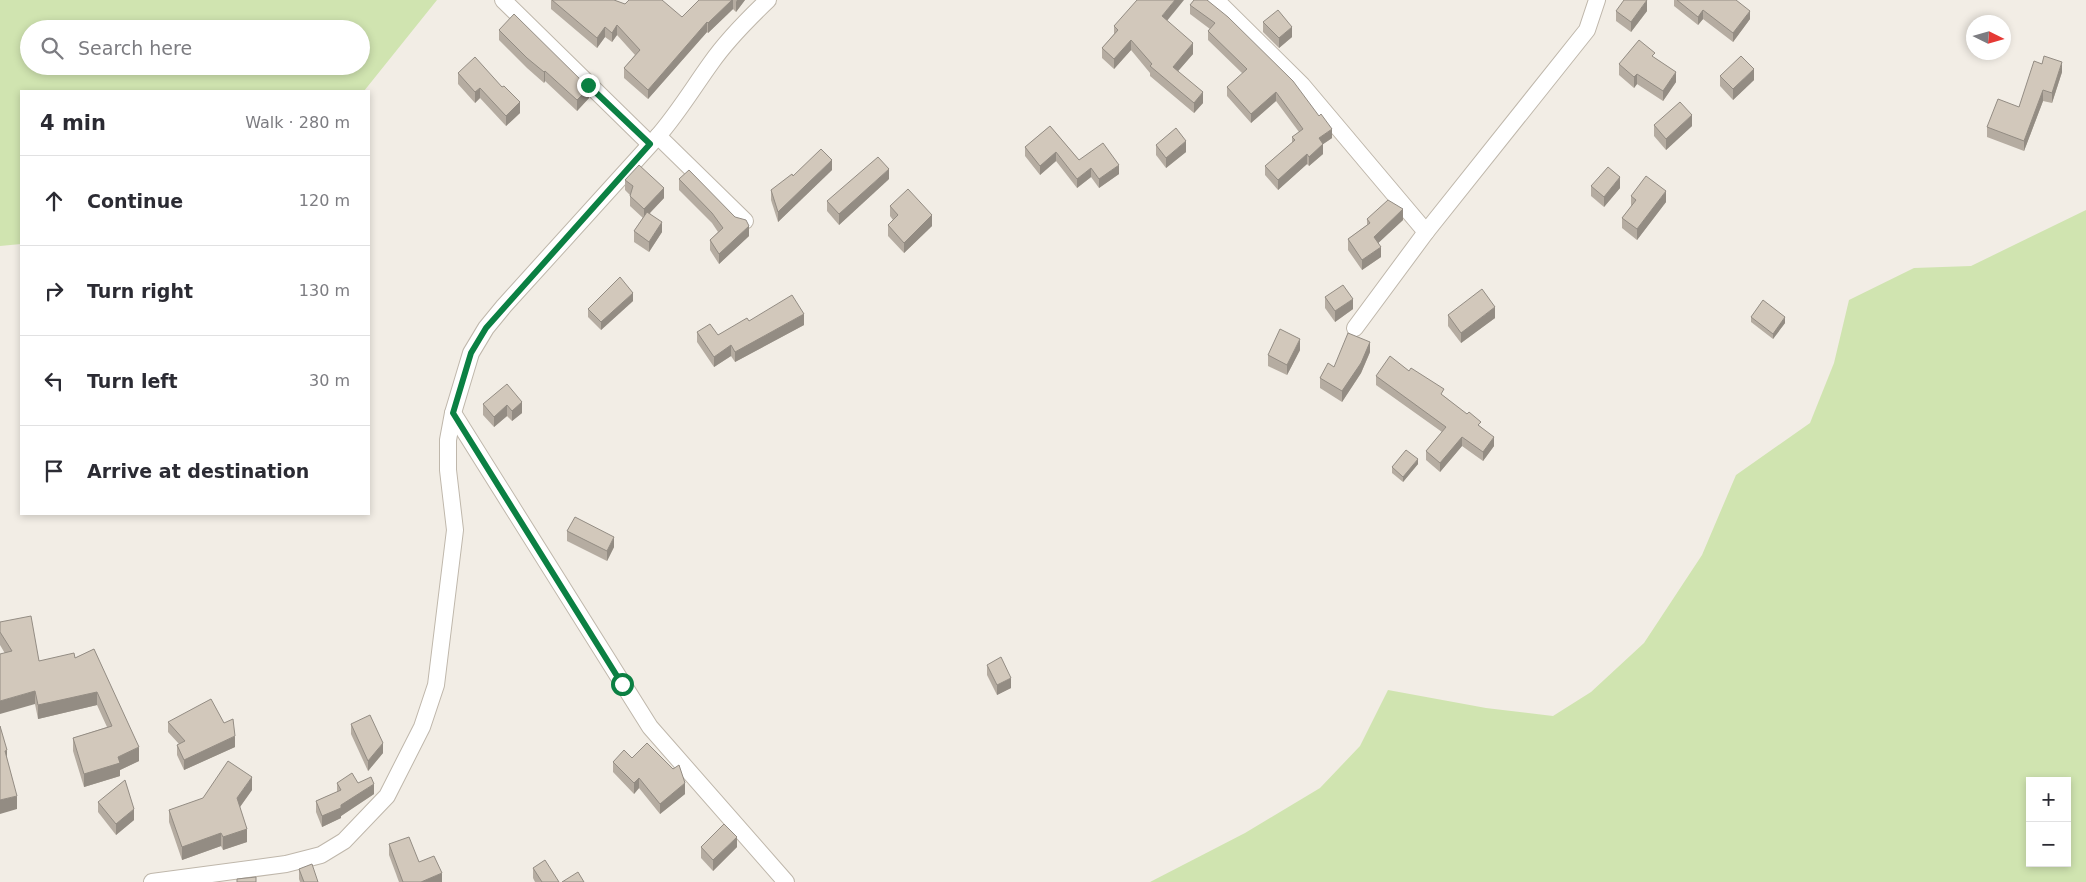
<!DOCTYPE html>
<html lang="en">
<head>
<meta charset="utf-8">
<style>
  :root { --surface:#fff; --page:#f7f7f7; --text:#2b2b33; --muted:#7c7c81; --line:#e1e1e2 }
  body { margin:0; font-family:"DejaVu Sans",sans-serif; background:var(--page); color:var(--text) }
  .controls { position:absolute; right:15px; bottom:15px; display:grid; overflow:hidden; border-radius:0px; box-shadow:0 2px 8px #0003 }
  .controls button { width:45px; height:45px; display:grid; place-items:center; padding:0; border:0; border-bottom:1px solid var(--line); background:var(--surface); color:var(--text); font:25px sans-serif }
  .compass { position:absolute; left:1966px; top:15px; width:45px; height:45px; border-radius:50%; background:var(--surface); box-shadow:0 2px 8px #0003; rotate:95deg }
  .stop { position:absolute; width:15px; height:15px; margin:-11px; border:4px solid #0b8043; border-radius:50%; background:#fff }
  .stop.end { background:#0b8043; border-color:#fff; box-shadow:0 1px 5px #0008 }
  .list { margin:0; padding:0; list-style:none }
  h2 { display:flex; justify-content:space-between; align-items:center; height:65px; margin:0; padding:0 20px; font-size:21px }
  h2 small { font-size:16px; font-weight:400; color:var(--muted) }
  .list li { display:grid; grid-template-columns:32px 1fr auto; gap:15px; align-items:center; box-sizing:border-box; height:90px; padding:0 20px; border-top:1px solid var(--line) }
  .list b { display:block; font-size:19px; white-space:nowrap }
  .list em { font-size:16px; font-style:normal; color:var(--muted) }
  .icon { flex:none; width:28px; height:28px; fill:none; stroke:currentColor; stroke-width:2; stroke-linecap:round; stroke-linejoin:round }
  .map { position:relative; flex:none; width:2086px; height:882px; overflow:hidden }
  .search { position:absolute; background:var(--surface); box-shadow:0 2px 8px #0003; left:20px; top:20px; width:350px; height:55px; display:flex; align-items:center; gap:12px; box-sizing:border-box; padding:0 18px; border-radius:28px; color:var(--muted); font-size:19px }
  .panel { position:absolute; background:var(--surface); box-shadow:0 2px 8px #0003; left:20px; top:90px; width:350px; height:425px; border-radius:0px }
  .map>svg:first-child { display:block }
  .green { fill:#d0e4b0; fill-rule:evenodd }
  .lines { fill:none; stroke-linecap:round; stroke-linejoin:round }
  .minor-casing { stroke:#bfb7ab; stroke-width:18 }
  .minor { stroke:#fff; stroke-width:16 }
  .wall { fill:#b5aca1 }
  .shaded-wall { fill:#938c83 }
  .building { fill:#d2c8bb; stroke:#938c83 }
  .route { stroke:#0b8043; stroke-width:6 }
</style>
</head>
<body>
<div class="map">
<svg width="2086" height="882" viewBox="0 0 2086 882">
  <rect width="100%" height="100%" fill="#f2ede5"/>
  <g class="green">
    <path d="M 0,0 L 437,0 L 364,91 L 21,91 L 21,244 L 0,246 ZM 29,29 L 361,29 L 361,66 L 29,66 Z"/>
    <path d="M 2086,210 L 2086,882 L 1150,882 L 1245,833 L 1320,788 L 1360,746 L 1388,690 L 1486,708 L 1553,716 L 1591,692 L 1644,643 L 1702,555 L 1736,475 L 1810,423 L 1834,363 L 1849,300 L 1914,268 L 1971,266 ZM 2030,781 L 2067,781 L 2067,863 L 2030,863 Z"/>
  </g>
  <g class="lines">
    <g class="minor-casing">
      <g id="minor">
        <polyline points="503,0 650,144"/>
        <polyline points="1216,0 1302,85 1426,232"/>
        <polyline points="658,136 745,221"/>
        <polyline points="1355,328 1426,232 1587,30 1597,0"/>
        <polyline points="453,413 650,727 786,882"/>
        <path d="M 152,882 L 286,864 L 321,855 L 344,841 L 387,796 L 422,727 L 436,685 L 455,530 L 448,470 L 448,440 L 453,413 L 471,353 L 486,328 L 504,306 L 658,136 C 678,113 693,88 711,63 C 727,40 748,19 768,0"/>
      </g>
    </g>
    <use href="#minor" class="minor"/>
  </g>
  <g class="wall">
    <polygon points="551,0 614,0 625,4 682,17 699,0 745,0 736,12 733,9 708,33 707,32 648,99 624,78 624,68 635,55 617,35 612,42 605,37 597,48 551,9"/>
    <polygon points="1194,0 1332,138 1323,144 1323,154 1309,166 1307,164 1278,190 1265,175 1265,166 1292,143 1292,137 1299,132 1276,101 1251,123 1227,96 1227,87 1243,74 1208,40 1208,31 1210,29 1190,14 1190,5"/>
    <polygon points="1674,0 1736,0 1750,19 1733,42 1703,19 1698,25 1674,6"/>
    <polygon points="1616,11 1647,11 1631,32 1616,21"/>
    <polygon points="1167,21 1193,54 1178,71 1203,103 1194,113 1150,76 1150,73 1131,50 1114,69 1102,58 1102,48 1114,34 1114,26"/>
    <polygon points="1263,22 1292,37 1279,48 1263,32"/>
    <polygon points="499,30 589,98 577,111 545,81 544,83 527,68 499,40"/>
    <polygon points="1655,58 1676,82 1663,101 1637,84 1634,88 1619,75 1619,64"/>
    <polygon points="2042,64 2062,72 2052,103 2043,101 2024,151 1987,137 1987,127 2019,107"/>
    <polygon points="458,73 502,87 520,113 506,126 480,98 475,103 458,84"/>
    <polygon points="1720,76 1754,80 1733,100 1720,86"/>
    <polygon points="1654,125 1692,126 1666,150 1654,136"/>
    <polygon points="1050,126 1079,160 1119,174 1099,188 1091,177 1077,188 1056,161 1040,175 1025,156 1025,147"/>
    <polygon points="1156,145 1186,152 1166,168 1156,155"/>
    <polygon points="832,170 778,222 771,200 771,190 793,176"/>
    <polygon points="679,179 749,236 719,264 710,250 710,240 718,232 712,223 679,190"/>
    <polygon points="889,179 839,225 827,211 827,201"/>
    <polygon points="625,180 664,198 650,213 662,232 649,252 634,242 634,231 643,218 630,206 630,195 625,190"/>
    <polygon points="1591,186 1620,188 1604,207 1591,196"/>
    <polygon points="1631,196 1666,202 1637,240 1622,228 1622,218 1631,207"/>
    <polygon points="890,206 932,226 904,253 888,236 888,225 893,220 890,216"/>
    <polygon points="1367,219 1403,220 1378,243 1381,257 1362,270 1348,250 1348,239 1367,225"/>
    <polygon points="1325,297 1353,309 1335,322 1325,308"/>
    <polygon points="633,301 601,330 588,317 588,309"/>
    <polygon points="1448,315 1495,318 1461,343 1448,326"/>
    <polygon points="1751,317 1785,323 1773,339 1751,322"/>
    <polygon points="749,321 804,325 735,362 731,356 714,367 697,342 697,332 718,335"/>
    <polygon points="1300,350 1287,375 1268,366 1268,355"/>
    <polygon points="1370,352 1361,373 1342,402 1320,388 1320,378 1334,367"/>
    <polygon points="1376,376 1444,396 1481,427 1494,446 1483,461 1462,446 1440,472 1426,460 1426,451 1442,432 1376,385"/>
    <polygon points="522,402 522,413 512,421 507,416 494,427 483,415 483,404"/>
    <polygon points="1418,464 1403,482 1392,473 1392,467"/>
    <polygon points="567,531 614,547 607,561 567,541"/>
    <polygon points="0,632 39,661 75,658 94,649 139,761 120,770 120,776 84,787 73,751 73,738 107,727 97,705 38,719 35,704 0,645"/>
    <polygon points="987,665 1011,688 997,695 987,675"/>
    <polygon points="168,722 235,747 184,770 177,755 177,745 179,744 168,732"/>
    <polygon points="351,724 383,753 368,771 351,734"/>
    <polygon points="632,758 685,794 660,814 639,788 634,794 613,772 613,762"/>
    <polygon points="337,783 358,783 374,794 341,816 341,818 322,827 316,812 316,801 337,792"/>
    <polygon points="252,790 240,807 247,842 223,850 221,846 182,860 169,822 169,810"/>
    <polygon points="98,802 134,820 116,835 98,812"/>
    <polygon points="389,844 442,882 399,882 389,855"/>
    <polygon points="701,847 737,847 713,871 701,858"/>
    <polygon points="533,868 559,882 535,882 533,878"/>
    <polygon points="299,869 318,882 300,882 299,879"/>
  </g>
  <g class="shaded-wall">
    <polygon points="732,0 733,0 733,9 708,33 708,23"/>
    <polygon points="737,0 745,0 736,12 736,2"/>
    <polygon points="1175,0 1184,0 1162,27 1162,16"/>
    <polygon points="1647,0 1647,11 1631,32 1631,22"/>
    <polygon points="1703,10 1703,19 1698,25 1698,17"/>
    <polygon points="1750,11 1750,19 1733,42 1733,33"/>
    <polygon points="707,22 707,32 648,99 648,90"/>
    <polygon points="617,25 617,35 612,42 612,33"/>
    <polygon points="605,27 605,37 597,48 597,38"/>
    <polygon points="1292,27 1292,37 1279,48 1279,38"/>
    <polygon points="1131,40 1131,50 1114,69 1114,59"/>
    <polygon points="1193,43 1193,54 1173,77 1173,67"/>
    <polygon points="2062,62 2062,72 2052,103 2052,93"/>
    <polygon points="1754,69 1754,80 1733,100 1733,89"/>
    <polygon points="545,71 545,81 544,83 544,72"/>
    <polygon points="1676,72 1676,82 1663,101 1663,91"/>
    <polygon points="1637,74 1637,84 1634,88 1634,77"/>
    <polygon points="480,88 480,98 475,103 475,92"/>
    <polygon points="589,88 589,98 577,111 577,100"/>
    <polygon points="2043,90 2043,101 2024,151 2024,141"/>
    <polygon points="1203,92 1203,103 1194,113 1194,103"/>
    <polygon points="1276,92 1276,101 1251,123 1251,114"/>
    <polygon points="520,102 520,113 506,126 506,116"/>
    <polygon points="1692,115 1692,126 1666,150 1666,139"/>
    <polygon points="1332,129 1332,138 1319,147 1319,138"/>
    <polygon points="1186,141 1186,152 1166,168 1166,158"/>
    <polygon points="1323,144 1323,154 1309,166 1309,157"/>
    <polygon points="1056,152 1056,161 1040,175 1040,166"/>
    <polygon points="1307,154 1307,164 1278,190 1278,180"/>
    <polygon points="832,160 832,170 778,222 778,212"/>
    <polygon points="1119,165 1119,174 1099,188 1099,179"/>
    <polygon points="1091,168 1091,177 1077,188 1077,179"/>
    <polygon points="889,169 889,179 839,225 839,214"/>
    <polygon points="1620,177 1620,188 1604,207 1604,197"/>
    <polygon points="664,188 664,198 644,219 644,209"/>
    <polygon points="1666,191 1666,202 1637,240 1637,229"/>
    <polygon points="1403,209 1403,220 1374,247 1374,237"/>
    <polygon points="932,215 932,226 904,253 904,243"/>
    <polygon points="662,222 662,232 649,252 649,242"/>
    <polygon points="749,226 749,236 719,264 719,254"/>
    <polygon points="1381,247 1381,257 1362,270 1362,260"/>
    <polygon points="633,293 633,301 601,330 601,322"/>
    <polygon points="1353,299 1353,309 1335,322 1335,311"/>
    <polygon points="1495,307 1495,318 1461,343 1461,333"/>
    <polygon points="804,314 804,325 735,362 735,352"/>
    <polygon points="1785,317 1785,323 1773,339 1773,334"/>
    <polygon points="1300,339 1300,350 1287,375 1287,365"/>
    <polygon points="1370,342 1370,352 1361,373 1342,402 1342,391"/>
    <polygon points="731,345 731,356 714,367 714,357"/>
    <polygon points="522,402 522,413 512,421 512,411"/>
    <polygon points="507,405 507,416 494,427 494,417"/>
    <polygon points="1462,437 1462,446 1440,472 1440,463"/>
    <polygon points="1494,437 1494,446 1483,461 1483,452"/>
    <polygon points="1418,459 1418,464 1403,482 1403,477"/>
    <polygon points="614,537 614,547 607,561 607,551"/>
    <polygon points="1011,678 1011,688 997,695 997,685"/>
    <polygon points="35,691 35,704 0,714 0,701"/>
    <polygon points="97,692 97,705 38,719 38,705"/>
    <polygon points="235,736 235,747 184,770 184,760"/>
    <polygon points="383,743 383,753 368,771 368,761"/>
    <polygon points="139,747 139,761 120,770 120,776 84,787 84,774"/>
    <polygon points="7,750 7,764 5,751"/>
    <polygon points="252,777 252,790 237,811 237,798"/>
    <polygon points="639,778 639,788 634,794 634,783"/>
    <polygon points="685,783 685,794 660,814 660,804"/>
    <polygon points="374,784 374,794 341,816 341,818 322,827 322,816 341,805"/>
    <polygon points="17,796 17,809 0,814 0,800"/>
    <polygon points="134,809 134,820 116,835 116,824"/>
    <polygon points="247,829 247,842 223,850 223,837"/>
    <polygon points="221,833 221,846 182,860 182,847"/>
    <polygon points="737,837 737,847 713,871 713,860"/>
    <polygon points="442,873 442,882 421,882"/>
  </g>
  <g class="building">
    <polygon points="552,0 614,0 625,4 629,0 662,0 682,17 699,0 732,0 708,23 707,22 648,90 624,68 640,50 617,25 612,33 605,27 597,38"/>
    <polygon points="1137,0 1175,0 1162,16 1193,43 1173,67 1203,92 1194,103 1150,66 1152,64 1131,40 1114,59 1102,48 1118,30 1114,26"/>
    <polygon points="1194,0 1207,0 1228,17 1293,81 1319,116 1321,114 1332,129 1319,138 1323,144 1309,157 1307,154 1278,180 1265,166 1295,140 1292,137 1303,129 1276,92 1251,114 1227,87 1247,69 1208,31 1215,23 1190,5"/>
    <polygon points="1624,0 1647,0 1631,22 1616,11"/>
    <polygon points="1677,0 1736,0 1750,11 1733,33 1703,10 1698,17"/>
    <polygon points="1278,10 1292,27 1279,38 1263,22"/>
    <polygon points="514,14 589,88 577,100 545,71 544,72 527,58 499,30"/>
    <polygon points="1639,40 1655,53 1652,56 1676,72 1663,91 1637,74 1634,77 1619,64"/>
    <polygon points="1741,56 1754,69 1733,89 1720,76"/>
    <polygon points="2044,56 2062,62 2052,93 2043,90 2024,141 1987,127 1998,99 2019,107 2034,61 2042,64"/>
    <polygon points="475,57 502,87 504,86 520,102 506,116 480,88 475,92 458,73"/>
    <polygon points="1680,102 1692,115 1666,139 1654,125"/>
    <polygon points="1050,126 1079,160 1103,143 1119,165 1099,179 1091,168 1077,179 1056,152 1040,166 1025,147"/>
    <polygon points="1176,128 1186,141 1166,158 1156,145"/>
    <polygon points="821,149 832,160 778,212 771,190 792,174 793,176"/>
    <polygon points="878,157 889,169 839,214 827,201"/>
    <polygon points="639,165 664,188 644,209 630,196 633,186 625,180"/>
    <polygon points="1608,167 1620,177 1604,197 1591,186"/>
    <polygon points="689,170 735,217 746,220 749,226 719,254 710,240 723,228 712,213 679,179"/>
    <polygon points="1646,176 1666,191 1637,229 1622,218 1636,200 1631,196"/>
    <polygon points="908,189 932,215 904,243 888,225 898,215 890,206"/>
    <polygon points="1388,200 1403,209 1374,237 1381,247 1362,260 1348,239 1370,223 1367,219"/>
    <polygon points="647,212 662,222 649,242 634,231"/>
    <polygon points="620,277 633,293 601,322 588,309"/>
    <polygon points="1343,285 1353,299 1335,311 1325,297"/>
    <polygon points="1482,289 1495,307 1461,333 1448,315"/>
    <polygon points="792,295 804,314 735,352 731,345 714,357 697,332 710,324 718,335 747,318 749,321"/>
    <polygon points="1763,300 1785,317 1773,334 1751,317"/>
    <polygon points="1280,329 1300,339 1287,365 1268,355"/>
    <polygon points="1348,333 1370,342 1361,363 1342,391 1320,378 1328,363 1334,367"/>
    <polygon points="1390,356 1409,371 1411,368 1444,389 1441,394 1467,414 1469,412 1481,422 1478,425 1494,437 1483,452 1462,437 1440,463 1426,451 1446,427 1376,376"/>
    <polygon points="507,384 522,402 512,411 507,405 494,417 483,404"/>
    <polygon points="1406,450 1418,459 1403,477 1392,467"/>
    <polygon points="575,517 614,537 607,551 567,531"/>
    <polygon points="31,616 39,661 74,653 75,658 94,649 139,747 118,757 120,763 84,774 73,738 112,726 97,692 38,705 35,691 0,701 0,654 12,651 0,632 0,622"/>
    <polygon points="1001,657 1011,678 997,685 987,665"/>
    <polygon points="211,699 224,723 233,719 235,736 184,760 177,745 185,741 168,722"/>
    <polygon points="370,715 383,743 368,761 351,724"/>
    <polygon points="0,726 7,750 5,751 17,796 0,800"/>
    <polygon points="647,743 673,769 679,765 685,783 660,804 639,778 634,783 613,762 624,750 632,758"/>
    <polygon points="228,761 252,777 237,798 247,829 223,837 221,833 182,847 169,810 203,798"/>
    <polygon points="352,773 358,783 371,777 374,784 341,805 341,808 322,816 316,801 341,790 337,783"/>
    <polygon points="125,780 134,809 116,824 98,802"/>
    <polygon points="724,824 737,837 713,860 701,847"/>
    <polygon points="409,837 419,862 434,856 442,873 421,882 403,882 389,844"/>
    <polygon points="545,860 559,882 542,882 533,868"/>
    <polygon points="312,864 318,882 304,882 299,869"/>
    <polygon points="578,872 584,882 562,882"/>
    <polygon points="256,877 256,882 237,882 237,879"/>
  </g>
  <g class="lines">
    <polyline class="route" points="588,85 650,144 486,328 471,353 453,413 622,684"/>
  </g>
</svg>
<div class="controls">
<button>+</button>
<button>−</button>
</div>
<svg class="compass" viewBox="-18 -18 36 36"><path d="M0-13l5 13h-10z" fill="#e53935"/><path d="M0 13l5-13h-10z" fill="#7c7c81"/></svg>
<div class="stop" style="left:622px;top:684px"></div>
<div class="stop end" style="left:588px;top:85px"></div>
<div class="search"><svg class="icon" aria-label="search" viewBox="0 0 24 24"><circle cx="10" cy="10" r="6"/><path d="M15 15l6 6"/></svg>Search here</div>
<section class="panel">
<h2>4 min<small>Walk · 280 m</small></h2>
<ul class="list">
<li><svg class="icon" aria-label="ahead" viewBox="0 0 24 24"><path d="M12 20V5M6 11l6-6 6 6"/></svg><div><b>Continue</b></div><em>120 m</em></li>
<li><svg class="icon" aria-label="right" viewBox="0 0 24 24"><path d="M7 20v-9h11M14 6l5 5-5 5"/></svg><div><b>Turn right</b></div><em>130 m</em></li>
<li><svg class="icon" aria-label="left" viewBox="0 0 24 24"><path d="M17 20v-9H6M10 6l-5 5 5 5"/></svg><div><b>Turn left</b></div><em>30 m</em></li>
<li><svg class="icon" aria-label="arrive" viewBox="0 0 24 24"><path d="M6 21V4h12l-3 4 3 4H6"/></svg><div><b>Arrive at destination</b></div></li>
</ul>
</section>
</div>
</body>
</html>
